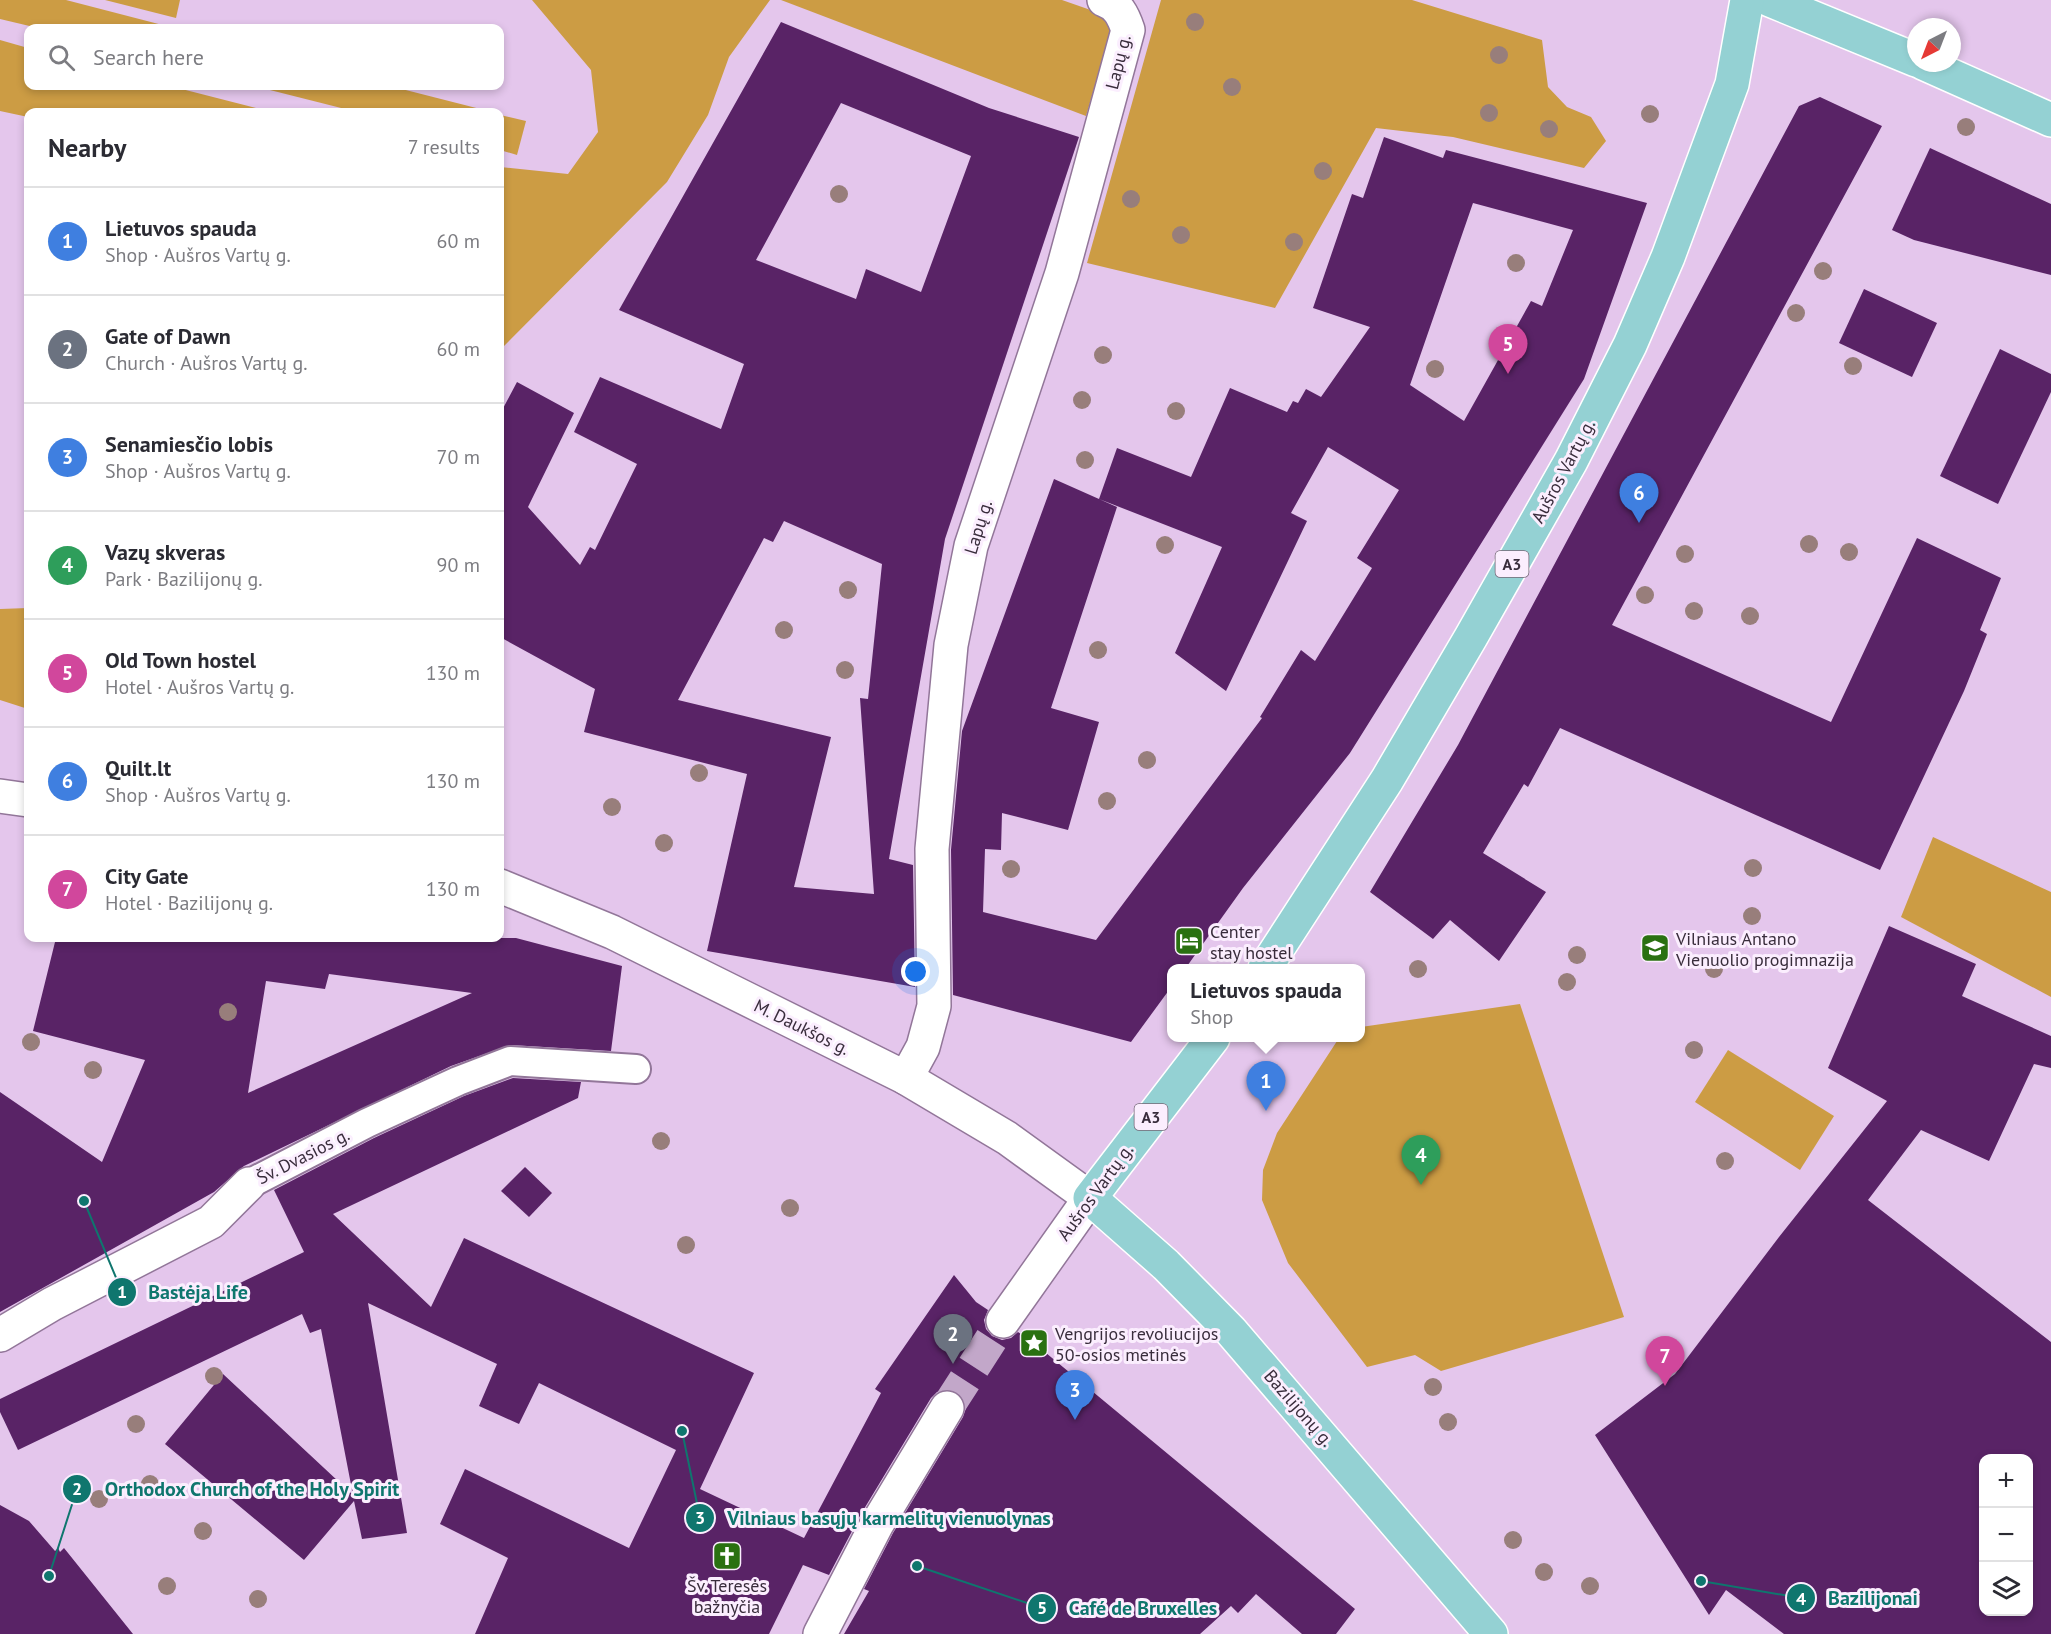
<!DOCTYPE html>
<html lang="en">
<head>
<meta charset="utf-8">
<style>
  :root { --surface:#fff; --page:#f7f7f7; --text:#2b2b33; --muted:#7c7c81; --line:#e1e1e2; --accent:#b45309 }
  body { margin:0; font-family:"PT Sans",sans-serif; background:var(--page); color:var(--text) }
  .controls { position:absolute; right:18px; bottom:18px; display:grid; overflow:hidden; border-radius:12px; box-shadow:0 3px 9px #0003 }
  .controls button { width:54px; height:54px; display:grid; place-items:center; padding:0; border:0; border-bottom:2px solid var(--line); background:var(--surface); color:var(--text); font:30px sans-serif }
  .compass { position:absolute; left:1907px; top:18px; width:54px; height:54px; border-radius:50%; background:var(--surface); box-shadow:0 3px 9px #0003; rotate:222deg }
  .you { position:absolute; left:916px; top:972px; width:21px; height:21px; margin:-15px; border:4px solid #fff; border-radius:50%; background:#1a73e8; box-shadow:0 0 0 9px #1a73e833 }
  .badge { display:grid; place-items:center; width:39px; height:39px; border-radius:50%; background:var(--accent); color:#fff; font-size:20px; font-weight:700 }
  .pin { position:absolute; translate:-50% -50px; filter:drop-shadow(0 2px 3px #0008) }
  .pin::after { content:''; position:absolute; top:32px; width:21px; height:18px; background:inherit; clip-path:polygon(0 0,100% 0,50% 100%) }
  .popup { position:absolute; left:1167px; top:964px; width:198px; height:78px; box-sizing:border-box; display:grid; place-content:center; border-radius:12px; background:var(--surface); filter:drop-shadow(0 2px 4px #0005); font-size:20px; white-space:nowrap; color:var(--muted) }
  .popup b { font-size:22px; color:var(--text) }
  .popup::after { content:''; position:absolute; left:50%; top:100%; margin-left:-12px; border:12px solid transparent; border-top-color:var(--surface) }
  .list { margin:0; padding:0; list-style:none }
  h2 { display:flex; justify-content:space-between; align-items:center; height:78px; margin:0; padding:0 24px; font-size:26px }
  h2 small { font-size:20px; font-weight:400; color:var(--muted) }
  .list li { display:grid; grid-template-columns:39px 1fr auto; gap:18px; align-items:center; box-sizing:border-box; height:108px; padding:0 24px; border-top:2px solid var(--line) }
  .list b { display:block; font-size:22px; white-space:nowrap }
  .list p { margin:0; font-size:20px; white-space:nowrap; color:var(--muted) }
  .list em { font-size:20px; font-style:normal; color:var(--muted) }
  .icon { flex:none; width:33px; height:33px; fill:none; stroke:currentColor; stroke-width:2; stroke-linecap:round; stroke-linejoin:round }
  .map { position:relative; flex:none; width:2051px; height:1634px; overflow:hidden }
  .search { position:absolute; background:var(--surface); box-shadow:0 3px 9px #0003; left:24px; top:24px; width:480px; height:66px; display:flex; align-items:center; gap:15px; box-sizing:border-box; padding:0 21px; border-radius:12px; color:var(--muted); font-size:22px }
  .panel { position:absolute; background:var(--surface); box-shadow:0 3px 9px #0003; left:24px; top:108px; width:480px; height:834px; border-radius:12px }
  .map>svg:first-child { display:block }
  .green { fill:#cc9c44 }
  .building { fill:#592366; fill-rule:evenodd }
  .lines { fill:none; stroke-linecap:round; stroke-linejoin:round }
  .minor-tunnel { stroke:#c2a7c9; stroke-width:33; stroke-dasharray:33 16; stroke-linecap:butt }
  .pedestrian-casing { stroke:#927699; stroke-width:32 }
  .minor-casing { stroke:#927699; stroke-width:36 }
  .secondary-casing { stroke:#927699; stroke-width:36 }
  .primary-casing { stroke:#fff; stroke-width:36 }
  .pedestrian { stroke:#fff; stroke-width:28 }
  .minor { stroke:#fff; stroke-width:33 }
  .secondary { stroke:#fff; stroke-width:33 }
  .primary { stroke:#94d1d3; stroke-width:33 }
  .tree { fill:#987e7b }
  .labels { text-anchor:middle; dominant-baseline:central; stroke-width:6; stroke-linejoin:round; paint-order:stroke }
  .shield { fill:#fbeefe; stroke:#736776; stroke-width:1.5 }
  .shield-label { font-size:16px; font-weight:bold; fill:#392d3c }
  .street-label { font-size:18px; fill:#392d3c; stroke:#fbeefe }
  .poi-label { font-size:18px; fill:#392d3c; stroke:#fbeefe; text-anchor:start }
  .leader { fill:none; stroke:#0f766e; stroke-width:2 }
  .callout-dot { fill:#0f766e; stroke:#fbeefe; stroke-width:2 }
  .mark-label { font-size:18px; text-anchor:middle; font-weight:bold; fill:#fff }
  .callout-label { font-size:20px; text-anchor:middle; font-weight:bold; fill:#0f766e; stroke:#fbeefe; stroke-width:6; stroke-linejoin:round; paint-order:stroke }
</style>
</head>
<body>
<div class="map">
<svg width="2051" height="1634" viewBox="0 0 2051 1634">
  <rect width="100%" height="100%" fill="#e4c6ec"/>
  <g class="green">
    <polygon points="0,0 66,0 174,28 38,28 0,19"/>
    <polygon points="105,0 180,0 176,18"/>
    <polygon points="532,0 770,0 729,57 708,115 667,182 500,350 500,167 568,174 598,132 591,70"/>
    <polygon points="781,0 1062,0 1102,14 1112,29 1086,116"/>
    <polygon points="1161,0 1412,0 1542,40 1548,87 1567,107 1591,117 1606,141 1584,168 1453,137 1376,128 1275,308 1087,263"/>
    <polygon points="0,40 28,48 28,86 170,86 272,112 28,112 28,117 0,111"/>
    <polygon points="254,86 390,86 492,112 357,112"/>
    <polygon points="500,115 526,121 517,155 500,150"/>
    <polygon points="28,608 28,709 0,700 0,609"/>
    <polygon points="1933,837 2051,892 2051,997 1901,917"/>
    <polygon points="1520,1004 1624,1317 1441,1371 1415,1355 1367,1367 1288,1263 1262,1200 1263,1170 1277,1133 1339,1038 1360,1038 1361,1027"/>
    <polygon points="1728,1050 1834,1116 1800,1170 1695,1102"/>
  </g>
  <g class="building">
    <path d="M 781,22 L 989,108 L 1079,137 L 945,539 L 889,859 L 913,865 L 913,863 L 915,987 L 707,951 L 747,774 L 584,732 L 595,689 L 500,637 L 500,414 L 517,382 L 574,413 L 528,507 L 580,565 L 590,547 L 595,550 L 637,464 L 574,432 L 600,377 L 721,429 L 744,364 L 619,310 ZM 841,103 L 971,156 L 921,292 L 866,269 L 856,299 L 756,260 ZM 784,521 L 882,564 L 868,699 L 860,698 L 874,894 L 794,887 L 831,737 L 678,700 L 764,538 L 773,542 Z"/>
    <polygon points="1820,97 1882,126 1612,625 1831,722 1917,538 2001,578 1980,630 1987,634 1964,691 1880,870 1560,728 1528,787 1524,784 1483,853 1546,892 1499,961 1450,920 1433,939 1370,892 1458,745 1799,106"/>
    <path d="M 1384,137 L 1443,158 L 1446,150 L 1647,203 L 1584,379 L 1350,753 L 1243,888 L 1185,969 L 1172,969 L 1172,986 L 1131,1042 L 953,995 L 951,850 L 962,731 L 1054,479 L 1117,507 L 1051,708 L 1099,722 L 1068,830 L 1002,813 L 1001,850 L 985,849 L 983,912 L 1096,940 L 1262,718 L 1260,717 L 1301,650 L 1315,661 L 1372,568 L 1357,558 L 1399,490 L 1328,447 L 1291,513 L 1307,521 L 1226,691 L 1175,653 L 1222,547 L 1099,499 L 1117,448 L 1191,477 L 1230,388 L 1287,412 L 1293,401 L 1298,403 L 1306,389 L 1321,397 L 1370,327 L 1313,308 L 1352,194 L 1363,198 ZM 1473,203 L 1573,230 L 1542,306 L 1531,301 L 1464,421 L 1410,385 Z"/>
    <polygon points="1930,148 2051,204 2051,275 1914,240 1892,230"/>
    <polygon points="1864,289 1937,323 1912,377 1839,343"/>
    <polygon points="2000,349 2051,374 2051,392 1998,504 1940,476"/>
    <path d="M 1889,926 L 1976,964 L 1962,996 L 2051,1036 L 2051,1068 L 2034,1064 L 1989,1161 L 1921,1130 L 1868,1200 L 2051,1342 L 2051,1634 L 1784,1634 L 1726,1590 L 1709,1615 L 1595,1435 L 1675,1374 L 1779,1237 L 1887,1101 L 1828,1068 ZM 1983,1458 L 2028,1458 L 2028,1611 L 1983,1611 Z"/>
    <path d="M 56,938 L 516,938 L 622,966 L 611,1051 L 511,1045 L 451,1066 L 244,1166 L 214,1192 L 0,1312 L 0,1092 L 102,1162 L 145,1060 L 33,1031 ZM 329,974 L 472,993 L 248,1093 L 266,981 L 325,989 Z"/>
    <polygon points="513,1078 581,1082 578,1098 333,1214 431,1307 464,1238 754,1373 700,1489 804,1538 881,1393 875,1389 954,1275 976,1302 988,1310 984,1320 986,1329 992,1336 1002,1340 1011,1338 1018,1332 1034,1343 1355,1609 1336,1634 1302,1634 1256,1594 1238,1613 1231,1606 1200,1634 844,1634 869,1591 864,1589 893,1533 963,1417 966,1408 963,1398 956,1392 947,1389 937,1392 931,1398 861,1514 829,1575 803,1565 769,1634 475,1634 508,1558 440,1524 465,1469 629,1548 676,1450 539,1383 519,1424 479,1406 497,1364 368,1303 407,1533 362,1539 354,1501 304,1560 165,1444 223,1374 353,1495 321,1329 310,1333 302,1314 18,1450 0,1412 0,1399 304,1252 274,1190 374,1138 464,1096"/>
    <polygon points="525,1167 552,1193 529,1217 501,1191"/>
    <polygon points="0,1505 29,1521 55,1551 58,1548 60,1552 64,1548 133,1634 0,1634"/>
  </g>
  <g class="lines">
    <polyline class="minor-tunnel" points="947,1408 1003,1321"/>
    <g class="pedestrian-casing">
      <polyline id="pedestrian" points="249,1184 367,1123 458,1081 510,1061 636,1069"/>
    </g>
    <g class="minor-casing">
      <g id="minor">
        <path d="M 906,1078 L 923,1047 L 934,1006 L 932,849 L 951,645 L 971,546 L 1062,273 L 1128,30 C 1123,15 1118,5 1104,0"/>
        <polyline points="1003,1321 1090,1198"/>
        <polyline points="0,1335 52,1304 211,1222 249,1184"/>
        <polyline points="820,1634 877,1524 947,1408"/>
      </g>
    </g>
    <g class="secondary-casing">
      <g id="secondary">
        <polyline points="0,796 28,800"/>
        <polyline points="500,886 612,932 906,1078 1007,1138 1090,1198"/>
      </g>
    </g>
    <g class="primary-casing">
      <g id="primary">
        <polyline points="1770,0 1916,60"/>
        <polyline points="1923,63 2051,120"/>
        <polyline points="1265,968 1387,780 1471,637 1571,461 1630,345 1668,257 1732,84 1747,0"/>
        <polyline points="1213,1038 1090,1198 1166,1265 1231,1331 1491,1634"/>
      </g>
    </g>
    <use href="#pedestrian" class="pedestrian"/>
    <use href="#minor" class="minor"/>
    <use href="#secondary" class="secondary"/>
    <use href="#primary" class="primary"/>
  </g>
  <g class="tree">
    <circle cx="1195" cy="22" r="9"/>
    <circle cx="1499" cy="55" r="9"/>
    <circle cx="1232" cy="87" r="9"/>
    <circle cx="1489" cy="113" r="9"/>
    <circle cx="1650" cy="114" r="9"/>
    <circle cx="1966" cy="127" r="9"/>
    <circle cx="1549" cy="129" r="9"/>
    <circle cx="1323" cy="171" r="9"/>
    <circle cx="839" cy="194" r="9"/>
    <circle cx="1131" cy="199" r="9"/>
    <circle cx="1181" cy="235" r="9"/>
    <circle cx="1294" cy="242" r="9"/>
    <circle cx="1516" cy="263" r="9"/>
    <circle cx="1823" cy="271" r="9"/>
    <circle cx="1796" cy="313" r="9"/>
    <circle cx="1103" cy="355" r="9"/>
    <circle cx="1853" cy="366" r="9"/>
    <circle cx="1435" cy="369" r="9"/>
    <circle cx="1082" cy="400" r="9"/>
    <circle cx="1176" cy="411" r="9"/>
    <circle cx="1085" cy="460" r="9"/>
    <circle cx="1809" cy="544" r="9"/>
    <circle cx="1165" cy="545" r="9"/>
    <circle cx="1849" cy="552" r="9"/>
    <circle cx="1685" cy="554" r="9"/>
    <circle cx="848" cy="590" r="9"/>
    <circle cx="1645" cy="595" r="9"/>
    <circle cx="1694" cy="611" r="9"/>
    <circle cx="1750" cy="616" r="9"/>
    <circle cx="784" cy="630" r="9"/>
    <circle cx="1098" cy="650" r="9"/>
    <circle cx="845" cy="670" r="9"/>
    <circle cx="1147" cy="760" r="9"/>
    <circle cx="699" cy="773" r="9"/>
    <circle cx="1107" cy="801" r="9"/>
    <circle cx="612" cy="807" r="9"/>
    <circle cx="664" cy="843" r="9"/>
    <circle cx="1753" cy="868" r="9"/>
    <circle cx="1011" cy="869" r="9"/>
    <circle cx="1752" cy="916" r="9"/>
    <circle cx="1577" cy="955" r="9"/>
    <circle cx="1418" cy="969" r="9"/>
    <circle cx="1714" cy="969" r="9"/>
    <circle cx="1567" cy="982" r="9"/>
    <circle cx="228" cy="1012" r="9"/>
    <circle cx="31" cy="1042" r="9"/>
    <circle cx="1694" cy="1050" r="9"/>
    <circle cx="93" cy="1070" r="9"/>
    <circle cx="661" cy="1141" r="9"/>
    <circle cx="1725" cy="1161" r="9"/>
    <circle cx="790" cy="1208" r="9"/>
    <circle cx="686" cy="1245" r="9"/>
    <circle cx="214" cy="1376" r="9"/>
    <circle cx="1433" cy="1387" r="9"/>
    <circle cx="1448" cy="1422" r="9"/>
    <circle cx="136" cy="1424" r="9"/>
    <circle cx="150" cy="1484" r="9"/>
    <circle cx="99" cy="1499" r="9"/>
    <circle cx="203" cy="1531" r="9"/>
    <circle cx="1513" cy="1540" r="9"/>
    <circle cx="1544" cy="1572" r="9"/>
    <circle cx="167" cy="1586" r="9"/>
    <circle cx="1590" cy="1586" r="9"/>
    <circle cx="258" cy="1599" r="9"/>
  </g>
  <defs>
    <g id="hotel-square" transform="scale(1.5)"><rect x="-9" y="-9" width="18" height="18" rx="4" fill="#2a7111" stroke="#fbeefe"/><path d="M-6-4.5h1.5V1H6V5H4.5V3h-9V5H-6ZM-4 0a1.8 1.8 0 1 1 3.6 0ZM.5 0V-2.5h3Q6-2.5 6 0Z" fill="#fff"/></g>
    <g id="school-square" transform="scale(1.5)"><rect x="-9" y="-9" width="18" height="18" rx="4" fill="#2a7111" stroke="#fbeefe"/><path d="M0-5L7-2L0 1L-7-2ZM-4 1L0 2.5L4 1V4Q0 6-4 4Z" fill="#fff"/></g>
    <g id="sight-square" transform="scale(1.5)"><rect x="-9" y="-9" width="18" height="18" rx="4" fill="#2a7111" stroke="#fbeefe"/><path d="M0-6L1.8-2.2L6-1.7L2.9 1.2L3.7 5.4L0 3.3L-3.7 5.4L-2.9 1.2L-6-1.7L-1.8-2.2Z" fill="#fff"/></g>
    <g id="church-square" transform="scale(1.5)"><rect x="-9" y="-9" width="18" height="18" rx="4" fill="#2a7111" stroke="#fbeefe"/><path d="M-1.2-6h2.4v3.5h3.3v2.4h-3.3V6h-2.4V-.1h-3.3v-2.4h3.3Z" fill="#fff"/></g>
  </defs>
  <g fill-rule="evenodd">
    <use href="#hotel-square" x="1189" y="941"/>
    <use href="#school-square" x="1655" y="948"/>
    <use href="#sight-square" x="1034" y="1343"/>
    <use href="#church-square" x="727" y="1556"/>
  </g>
  <g class="labels">
    <g class="shield">
      <rect x="1495.5" y="551" width="33" height="26" rx="4.5"/>
      <rect x="1134.5" y="1104" width="33" height="26" rx="4.5"/>
    </g>
    <g class="shield-label">
      <text x="1512" y="564">A3</text>
      <text x="1151" y="1117">A3</text>
    </g>
    <g class="street-label">
      <text transform="translate(1118 62) rotate(-76)">Lapų g.</text>
      <text transform="translate(1563 471) rotate(-62)">Aušros Vartų g.</text>
      <text transform="translate(978 527) rotate(-73)">Lapų g.</text>
      <text transform="translate(802 1027) rotate(26)">M. Daukšos g.</text>
      <text transform="translate(303 1156) rotate(-27)">Šv. Dvasios g.</text>
      <text transform="translate(1095 1192) rotate(-54)">Aušros Vartų g.</text>
      <text transform="translate(1299 1408) rotate(49)">Bazilijonų g.</text>
    </g>
    <g class="poi-label">
      <text x="1210" y="931">Center<tspan x="1210" dy="21">stay hostel</tspan></text>
      <text x="1676" y="938">Vilniaus Antano<tspan x="1676" dy="21">Vienuolio progimnazija</tspan></text>
      <text x="1055" y="1333">Vengrijos revoliucijos<tspan x="1055" dy="21">50-osios metinės</tspan></text>
      <text x="727" y="1585" text-anchor="middle">Šv. Teresės<tspan x="727" dy="21">bažnyčia</tspan></text>
    </g>
  </g>
  <path class="leader" d="M84 1201L122 1292M49 1576L77 1489M682 1431L700 1518M1701 1581L1801 1598M917 1566L1042 1608"/>
  <g class="callout-dot">
    <circle cx="84" cy="1201" r="6"/>
    <circle cx="49" cy="1576" r="6"/>
    <circle cx="682" cy="1431" r="6"/>
    <circle cx="1701" cy="1581" r="6"/>
    <circle cx="917" cy="1566" r="6"/>
    <circle cx="122" cy="1292" r="15"/>
    <circle cx="77" cy="1489" r="15"/>
    <circle cx="700" cy="1518" r="15"/>
    <circle cx="1801" cy="1598" r="15"/>
    <circle cx="1042" cy="1608" r="15"/>
  </g>
  <g class="mark-label">
    <text x="122" y="1298">1</text>
    <text x="77" y="1495">2</text>
    <text x="700" y="1524">3</text>
    <text x="1801" y="1605">4</text>
    <text x="1042" y="1614">5</text>
  </g>
  <g class="callout-label">
    <text x="198" y="1299">Bastėja Life</text>
    <text x="252" y="1496">Orthodox Church of the Holy Spirit</text>
    <text x="889" y="1525">Vilniaus basųjų karmelitų vienuolynas</text>
    <text x="1873" y="1605">Bazilijonai</text>
    <text x="1143" y="1615">Café de Bruxelles</text>
  </g>
</svg>
<div class="controls">
<button>+</button>
<button>−</button>
<button><svg class="icon" aria-label="layers" viewBox="0 0 24 24"><path d="M12 4l9 5-9 5-9-5zM3 14l9 5 9-5"/></svg></button>
</div>
<svg class="compass" viewBox="-18 -18 36 36"><path d="M0-13l5 13h-10z" fill="#e53935"/><path d="M0 13l5-13h-10z" fill="#7c7c81"/></svg>
<div class="you"></div>
<div class="pin badge" style="left:1266px;top:1111px;background:#3f7fe0">1</div>
<div class="popup"><b>Lietuvos spauda</b>Shop</div>
<div class="pin badge" style="left:953px;top:1364px;background:#6b7280">2</div>
<div class="pin badge" style="left:1075px;top:1420px;background:#3f7fe0">3</div>
<div class="pin badge" style="left:1421px;top:1185px;background:#2e9e5b">4</div>
<div class="pin badge" style="left:1508px;top:374px;background:#d1479c">5</div>
<div class="pin badge" style="left:1639px;top:523px;background:#3f7fe0">6</div>
<div class="pin badge" style="left:1665px;top:1386px;background:#d1479c">7</div>
<div class="search"><svg class="icon" aria-label="search" viewBox="0 0 24 24"><circle cx="10" cy="10" r="6"/><path d="M15 15l6 6"/></svg>Search here</div>
<section class="panel">
<h2>Nearby<small>7 results</small></h2>
<ul class="list">
<li><span class="badge" style="background:#3f7fe0">1</span><div><b>Lietuvos spauda</b><p>Shop · Aušros Vartų g.</p></div><em>60 m</em></li>
<li><span class="badge" style="background:#6b7280">2</span><div><b>Gate of Dawn</b><p>Church · Aušros Vartų g.</p></div><em>60 m</em></li>
<li><span class="badge" style="background:#3f7fe0">3</span><div><b>Senamiesčio lobis</b><p>Shop · Aušros Vartų g.</p></div><em>70 m</em></li>
<li><span class="badge" style="background:#2e9e5b">4</span><div><b>Vazų skveras</b><p>Park · Bazilijonų g.</p></div><em>90 m</em></li>
<li><span class="badge" style="background:#d1479c">5</span><div><b>Old Town hostel</b><p>Hotel · Aušros Vartų g.</p></div><em>130 m</em></li>
<li><span class="badge" style="background:#3f7fe0">6</span><div><b>Quilt.lt</b><p>Shop · Aušros Vartų g.</p></div><em>130 m</em></li>
<li><span class="badge" style="background:#d1479c">7</span><div><b>City Gate</b><p>Hotel · Bazilijonų g.</p></div><em>130 m</em></li>
</ul>
</section>
</div>
</body>
</html>
